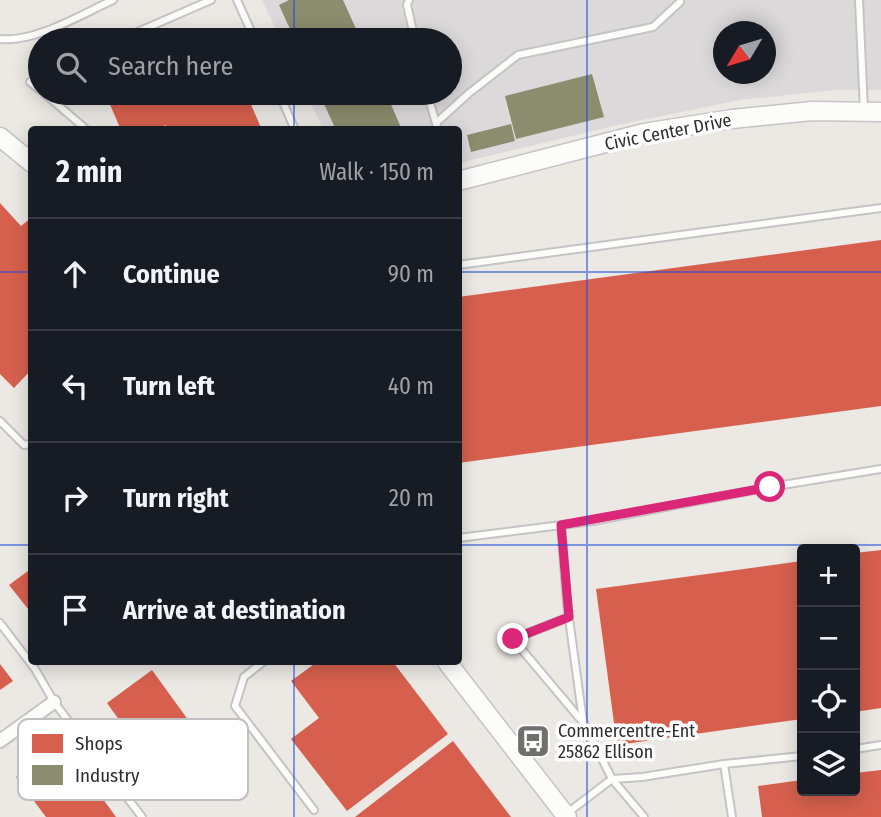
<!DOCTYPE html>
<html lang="en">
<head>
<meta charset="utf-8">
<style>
  :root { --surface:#171b24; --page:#20242c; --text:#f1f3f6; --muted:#9ea1a6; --line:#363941 }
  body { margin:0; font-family:"Fira Sans Condensed",sans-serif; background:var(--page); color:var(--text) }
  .controls { position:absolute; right:21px; bottom:21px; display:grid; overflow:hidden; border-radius:7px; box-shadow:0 4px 18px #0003 }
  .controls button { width:63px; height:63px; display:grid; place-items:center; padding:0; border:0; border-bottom:2px solid var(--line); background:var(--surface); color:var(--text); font:35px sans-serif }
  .compass { position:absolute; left:713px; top:21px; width:63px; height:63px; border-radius:50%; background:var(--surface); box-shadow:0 4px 18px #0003; rotate:232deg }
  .stop { position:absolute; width:21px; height:21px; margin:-16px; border:5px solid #db2777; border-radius:50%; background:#fff }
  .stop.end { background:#db2777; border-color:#fff; box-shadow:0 2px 7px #0008 }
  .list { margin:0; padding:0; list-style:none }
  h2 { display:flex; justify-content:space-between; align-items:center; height:91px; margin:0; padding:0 28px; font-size:30px }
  h2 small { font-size:23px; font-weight:400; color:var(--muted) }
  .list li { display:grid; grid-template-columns:46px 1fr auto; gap:21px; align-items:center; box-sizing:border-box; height:112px; padding:0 28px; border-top:2px solid var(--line) }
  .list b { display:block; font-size:26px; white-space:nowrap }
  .list em { font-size:23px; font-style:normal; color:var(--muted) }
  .icon { flex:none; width:38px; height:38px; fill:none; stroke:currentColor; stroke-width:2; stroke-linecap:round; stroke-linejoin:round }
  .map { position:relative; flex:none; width:881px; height:817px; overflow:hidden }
  .search { position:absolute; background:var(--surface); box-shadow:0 4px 18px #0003; left:28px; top:28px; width:434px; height:77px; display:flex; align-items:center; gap:18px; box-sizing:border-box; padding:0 24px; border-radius:38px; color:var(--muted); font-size:26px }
  .panel { position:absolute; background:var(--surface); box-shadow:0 4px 18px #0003; left:28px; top:126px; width:434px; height:539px; border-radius:7px }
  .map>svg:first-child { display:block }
  .industrial { fill:#dcd9db; fill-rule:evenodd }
  .shops { fill:#d6604d }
  .industry { fill:#8c8c6e }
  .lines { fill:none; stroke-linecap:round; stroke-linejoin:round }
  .lane-casing { stroke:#c5c4c5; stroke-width:10 }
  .street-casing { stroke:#c5c4c5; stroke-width:16 }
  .secondary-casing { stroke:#c5c4c5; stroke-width:21 }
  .lane { stroke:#fcfcfb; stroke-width:6 }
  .street { stroke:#fcfcfb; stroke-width:12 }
  .secondary { stroke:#fcfcfb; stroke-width:18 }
  .route { stroke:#db2777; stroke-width:9 }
  .grid { fill:none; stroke:#1d4ed8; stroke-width:2; stroke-opacity:0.55 }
  .labels { text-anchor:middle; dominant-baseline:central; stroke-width:7; stroke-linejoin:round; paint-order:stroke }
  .street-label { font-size:18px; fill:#2e2e2e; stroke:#fff }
  .poi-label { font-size:18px; fill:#2e2e2e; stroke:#fff; text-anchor:start }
  .key { fill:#fff; stroke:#c0c0c0; stroke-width:2 }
  .key-label { font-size:19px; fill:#2e2e2e }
</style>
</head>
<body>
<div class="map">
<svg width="881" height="817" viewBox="0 0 881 817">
  <rect width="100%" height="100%" fill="#ece8e4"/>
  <path class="industrial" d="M 262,0 L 881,0 L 881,90 L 835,90 L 740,100 L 622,124 L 459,163 L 458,130 L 323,129 L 306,93 L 450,93 L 450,40 L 281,40 ZM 724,32 L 766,32 L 766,74 L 724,74 Z"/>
  <g class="shops">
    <polygon points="105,93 246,93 262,130 167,130 166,125 155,130 121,130"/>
    <polygon points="0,203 21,226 32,217 32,369 14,388 0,374"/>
    <polygon points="881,240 881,406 458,463 458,297"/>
    <polygon points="881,550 881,708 855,712 855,553"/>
    <polygon points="802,561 802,719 617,745 596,589"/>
    <polygon points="32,568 32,614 9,585"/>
    <polygon points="317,662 393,662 448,734 347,811 291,739 319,718 291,681"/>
    <polygon points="0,664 13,681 0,690"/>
    <polygon points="152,670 220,764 202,777 196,768 161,793 128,747 135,742 107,703"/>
    <polygon points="453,741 511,817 355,817"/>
    <polygon points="66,748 116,817 46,817 16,777 48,753 52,759"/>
    <polygon points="881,770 881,817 762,817 758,786 802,780 802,791 855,791 855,773"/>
  </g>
  <g class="industry">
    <polygon points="289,0 343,0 361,40 295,40 279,5"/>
    <polygon points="592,74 604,117 516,139 505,96"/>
    <polygon points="319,93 386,93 402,130 336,130"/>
    <polygon points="511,124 515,141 471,152 467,135"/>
  </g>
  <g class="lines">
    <g class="lane-casing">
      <g id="lane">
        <polyline points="237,0 255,40"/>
        <polyline points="409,0 407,5 415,40"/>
        <polyline points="859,0 864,110"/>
        <path d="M 0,39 C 35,43 82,14 113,0"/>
        <polyline points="119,40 211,0"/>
        <polyline points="40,77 30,82 40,90"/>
        <polyline points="44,93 87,130"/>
        <polyline points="279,93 295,130"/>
        <polyline points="427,93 438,130"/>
        <polyline points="436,123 468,94 518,55 653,27 680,2 680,0"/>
        <polyline points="458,265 881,208"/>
        <polyline points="0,421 24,445 32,444"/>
        <polyline points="561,525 567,604 583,721 612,779 644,817"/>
        <polyline points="458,538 593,521 770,487 881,469"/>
        <polyline points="569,617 513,639 581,720"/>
        <polyline points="0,623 35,669 54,702 142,817"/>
        <polyline points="263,662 244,677 235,706 314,810"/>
        <polyline points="855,749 881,745"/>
        <polyline points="724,764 732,817"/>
        <polyline points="566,814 612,779 642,777 724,764 802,756"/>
      </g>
    </g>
    <g class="street-casing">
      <polyline id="street" points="0,741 54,702"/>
    </g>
    <g class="secondary-casing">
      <g id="secondary">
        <polyline points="0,137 32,163"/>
        <polyline points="458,181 644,133 732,119 812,111 881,112"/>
        <polyline points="447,662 567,817"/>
      </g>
    </g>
    <use href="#lane" class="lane"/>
    <use href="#street" class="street"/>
    <use href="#secondary" class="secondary"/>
  </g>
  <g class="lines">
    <polyline class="route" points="513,639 569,617 561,525 770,487"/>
  </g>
  <path class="grid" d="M 294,0 L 294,40M 587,0 L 587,817M 294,93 L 294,130M 0,272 L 32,272M 458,272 L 881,272M 0,545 L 32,545M 458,545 L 881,545M 294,662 L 294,817"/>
  <defs>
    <g id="bus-square" transform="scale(1.75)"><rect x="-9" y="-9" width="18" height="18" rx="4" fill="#706f6e" stroke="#fff"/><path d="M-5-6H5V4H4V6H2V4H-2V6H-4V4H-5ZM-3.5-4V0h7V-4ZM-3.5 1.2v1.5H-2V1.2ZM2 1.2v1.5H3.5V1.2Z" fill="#fff"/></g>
  </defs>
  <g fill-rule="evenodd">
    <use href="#bus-square" x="533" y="741"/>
  </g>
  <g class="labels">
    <g class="street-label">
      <text transform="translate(668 132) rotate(-11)">Civic Center Drive</text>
    </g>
    <g class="poi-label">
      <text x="558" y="731">Commercentre-Ent<tspan x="558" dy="21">25862 Ellison</tspan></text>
    </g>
  </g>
  <rect x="18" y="719" width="230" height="81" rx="10" class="key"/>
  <rect x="32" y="734" width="31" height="19" fill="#d6604d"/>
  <rect x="32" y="765" width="31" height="20" fill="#8c8c6e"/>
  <g class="key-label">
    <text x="75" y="750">Shops</text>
    <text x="75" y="782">Industry</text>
  </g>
</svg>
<div class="controls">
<button>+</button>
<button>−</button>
<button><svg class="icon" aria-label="locate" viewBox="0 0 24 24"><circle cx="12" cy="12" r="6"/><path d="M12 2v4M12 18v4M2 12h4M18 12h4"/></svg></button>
<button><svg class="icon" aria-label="layers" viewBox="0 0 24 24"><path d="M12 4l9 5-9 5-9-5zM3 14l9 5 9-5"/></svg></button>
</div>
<svg class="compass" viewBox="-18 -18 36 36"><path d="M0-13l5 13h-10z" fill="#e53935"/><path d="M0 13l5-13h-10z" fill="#9ea1a6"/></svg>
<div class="stop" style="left:770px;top:487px"></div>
<div class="stop end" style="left:513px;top:639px"></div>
<div class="search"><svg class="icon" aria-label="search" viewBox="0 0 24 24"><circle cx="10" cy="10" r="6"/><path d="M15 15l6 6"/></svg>Search here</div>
<section class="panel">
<h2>2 min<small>Walk · 150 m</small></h2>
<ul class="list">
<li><svg class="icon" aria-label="ahead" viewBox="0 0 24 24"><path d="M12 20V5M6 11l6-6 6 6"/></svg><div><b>Continue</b></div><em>90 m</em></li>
<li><svg class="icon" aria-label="left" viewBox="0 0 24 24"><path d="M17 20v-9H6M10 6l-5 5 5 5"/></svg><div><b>Turn left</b></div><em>40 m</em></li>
<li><svg class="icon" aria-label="right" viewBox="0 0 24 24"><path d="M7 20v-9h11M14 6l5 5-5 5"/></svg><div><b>Turn right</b></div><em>20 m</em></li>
<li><svg class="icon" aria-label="arrive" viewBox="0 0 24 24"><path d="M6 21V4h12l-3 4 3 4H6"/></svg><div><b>Arrive at destination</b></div></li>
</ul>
</section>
</div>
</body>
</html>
